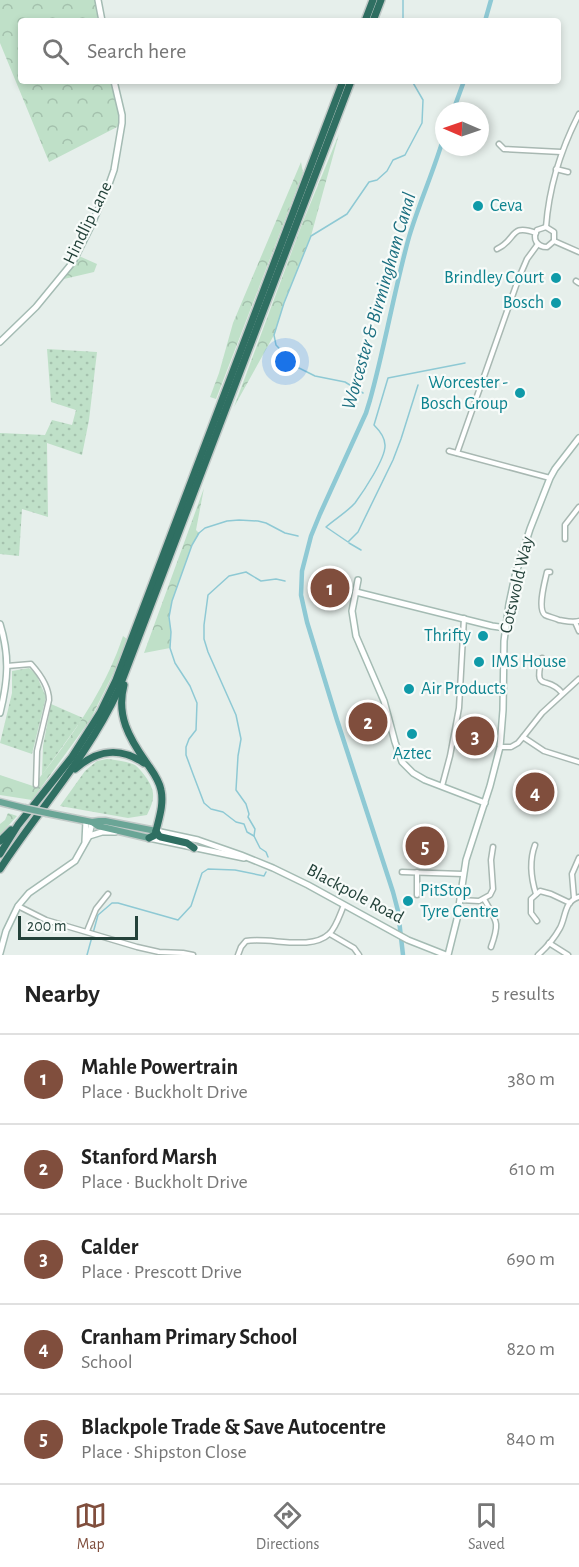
<!DOCTYPE html>
<html lang="en">
<head>
<meta charset="utf-8">
<style>
  :root { --surface:#fff; --page:#f2f2f2; --text:#222; --muted:#767676; --line:#e0e0e0; --accent:#804e3d }
  body { margin:0; font-family:"Alegreya Sans",sans-serif; background:var(--page); color:var(--text) }
  .compass { position:absolute; left:435px; top:102px; width:54px; height:54px; border-radius:50%; background:var(--surface); box-shadow:0 3px 9px #0003; rotate:272deg }
  .scale { position:absolute; left:18px; bottom:15px; width:120px; box-sizing:border-box; padding-left:6px; border:3px solid #24423a; border-top:0; font-size:16px; line-height:21px; white-space:nowrap; color:#24423a; -webkit-text-stroke:4px #f7fbf9; paint-order:stroke }
  .you { position:absolute; left:286px; top:362px; width:21px; height:21px; margin:-15px; border:4px solid #fff; border-radius:50%; background:#1a73e8; box-shadow:0 0 0 9px #1a73e833 }
  .badge { display:grid; place-items:center; width:39px; height:39px; border-radius:50%; background:var(--accent); color:#fff; font-size:20px; font-weight:700 }
  .pin { position:absolute; translate:-50% -50%; border:3px solid #fff; box-shadow:0 2px 6px #0006 }
  .list { margin:0; padding:0; list-style:none }
  h2 { display:flex; justify-content:space-between; align-items:center; height:78px; margin:0; padding:0 24px; font-size:26px }
  h2 small { font-size:20px; font-weight:400; color:var(--muted) }
  .list li { display:grid; grid-template-columns:39px 1fr auto; gap:18px; align-items:center; box-sizing:border-box; height:90px; padding:0 24px; border-top:2px solid var(--line) }
  .list b { display:block; font-size:22px; white-space:nowrap }
  .list p { margin:0; font-size:20px; white-space:nowrap; color:var(--muted) }
  .list em { font-size:20px; font-style:normal; color:var(--muted) }
  .icon { flex:none; width:33px; height:33px; fill:none; stroke:currentColor; stroke-width:2; stroke-linecap:round; stroke-linejoin:round }
  .map { position:relative; flex:none; width:579px; height:955px; overflow:hidden }
  .search { position:absolute; background:var(--surface); box-shadow:0 3px 9px #0003; left:18px; right:18px; top:18px; height:66px; display:flex; align-items:center; gap:15px; box-sizing:border-box; padding:0 21px; border-radius:6px; color:var(--muted); font-size:22px }
  .sheet { height:528px; background:var(--surface) }
  nav { display:flex; justify-content:space-around; align-items:center; box-sizing:border-box; height:84px; border-top:2px solid var(--line); background:var(--surface); font-size:16px; color:var(--muted) }
  nav a { display:grid; justify-items:center; gap:3px }
  nav .on { color:var(--accent) }
  .map>svg:first-child { display:block }
  .grass { fill:url(#grass-dots) }
  .forest { fill:url(#forest-crowns) }
  .lines { fill:none; stroke-linecap:round; stroke-linejoin:round }
  .stream { stroke:#8ec9d4; stroke-width:1.5 }
  .canal { stroke:#8ec9d4; stroke-width:4.5 }
  .street-casing { stroke:#a8b8b2; stroke-width:7 }
  .secondary-casing { stroke:#a4bbb3; stroke-width:8 }
  .primary-casing { stroke:#c2cac8; stroke-width:9 }
  .highway-casing { stroke:#c2cac8; stroke-width:10 }
  .street { stroke:#fff; stroke-width:4 }
  .secondary { stroke:#fff; stroke-width:5 }
  .primary { stroke:#6aa596; stroke-width:6 }
  .highway { stroke:#2f6f62; stroke-width:7 }
  .primary-bridge-casing { stroke:#c2cac8; stroke-width:9; stroke-linecap:butt }
  .primary-bridge { stroke:#6aa596; stroke-width:6 }
  .culture-dot { fill:#0f9aa8; stroke:#f7fbf9; stroke-width:2 }
  .labels { text-anchor:middle; dominant-baseline:central; stroke-width:4.5; stroke-linejoin:round; paint-order:stroke }
  .culture-label { font-size:18px; fill:#0d838f; stroke:#f7fbf9; text-anchor:start }
  .street-label { font-size:18px; fill:#24423a; stroke:#f7fbf9 }
  .water-label { font-size:20px; font-style:italic; fill:#1c6f80; stroke:#f7fbf9 }
</style>
</head>
<body>
<div class="map">
<svg width="579" height="955" viewBox="0 0 579 955">
  <defs>
    <pattern id="grass-dots" width="8" height="8" patternUnits="userSpaceOnUse" patternTransform="scale(1.5)"><rect width="8" height="8" fill="#bfe0c8"/><path d="M2 2h.1M6 6h.1" fill="none" stroke="#a4c1ad" stroke-width="1.8" stroke-linecap="round"/></pattern>
    <pattern id="forest-crowns" width="20" height="18" patternUnits="userSpaceOnUse" patternTransform="scale(1.5)"><rect width="20" height="18" fill="#bfe0c8"/><path d="M2 6a3 3 0 1 1 6 0M12 15a3 3 0 1 1 6 0" fill="none" stroke="#a4c1ad"/></pattern>
  </defs>
  <rect width="100%" height="100%" fill="#e6efeb"/>
  <g class="grass">
    <polygon points="47,349 97,352 89,420 82,455 47,443 48,517 22,509 19,556 0,554 0,433 45,435 52,420 72,425 76,410 51,402"/>
    <polygon points="29,668 36,674 46,697 32,754 0,743 12,693 12,671"/>
    <polygon points="51,704 83,718 42,775 43,746"/>
    <path d="M 107,759 C 116,760 126,761 135,765 C 139,768 142,772 145,776 C 156,791 155,799 147,815 L 128,818 L 60,806 L 85,771 L 97,761 Z"/>
  </g>
  <g class="forest">
    <polygon points="0,0 95,0 98,21 21,21 21,81 110,81 119,112 119,126 49,162 0,43"/>
    <polygon points="339,134 311,236 284,303 274,335 234,407 302,224"/>
    <polygon points="301,162 303,173 216,399 210,397 219,373 233,323"/>
    <polygon points="79,256 97,264 94,272 64,279"/>
    <polygon points="204,488 196,530 199,533 192,545 172,601 169,617 171,632 170,648 144,653"/>
    <path d="M 123,636 L 127,639 L 116,668 L 90,720 L 32,800 L 0,795 L 0,775 L 33,786 C 69,741 105,691 123,636 Z"/>
    <polygon points="8,813 17,816 0,835 0,824 5,820"/>
  </g>
  <g class="lines">
    <g class="stream">
      <polyline points="403,0 403,21"/>
      <path d="M 418,385 L 401,439 L 393,460 L 358,532 L 348,542 L 326,527 C 335,519 347,512 355,503 C 363,492 386,458 385,445 C 385,437 379,430 374,425 L 388,378 L 465,363"/>
      <polyline points="363,393 345,382 315,376 297,367 276,345 274,335 284,303 311,236 347,214 369,182 377,180 387,171 393,160 405,155 422,123 423,100 412,81"/>
      <polyline points="349,543 361,550"/>
      <polyline points="254,836 255,829 248,817 249,814 246,804 236,790 238,756 241,739 236,715 208,652 204,639 204,625 208,595 229,576 246,572 261,581 276,579 285,581"/>
      <polyline points="268,857 266,852 260,848 254,836 247,832 244,824 236,822 223,812 211,809 204,803 193,774 186,755 186,747 189,739 196,730 197,703 190,686 175,663 170,648 171,632 169,617 172,601 192,545 199,533 205,528 227,521 239,520 258,521 266,523 285,533 298,536"/>
      <polyline points="87,955 98,915 112,903 118,903 178,920 191,906 202,873 208,869 235,870 264,876 266,872"/>
    </g>
    <g class="canal">
      <polyline points="485,21 491,0"/>
      <polyline points="453,111 464,81"/>
      <path d="M 403,955 L 398,911 L 393,892 L 337,720 L 307,622 L 301,595 L 302,571 L 311,536 L 320,514 L 366,413 L 370,400 C 385,346 394,291 409,237 C 419,203 434,171 444,136"/>
    </g>
    <g class="street-casing">
      <g id="street">
        <polyline points="499,144 504,149 561,152"/>
        <polyline points="556,169 568,172"/>
        <path d="M 546,227 C 549,187 561,149 579,114"/>
        <path d="M 546,227 L 537,230 C 532,239 537,247 547,247 L 554,241"/>
        <polyline points="546,227 554,232 554,241"/>
        <polyline points="554,241 579,252"/>
        <path d="M 497,249 C 517,240 509,223 536,233"/>
        <polyline points="576,281 579,283"/>
        <polyline points="449,451 550,478"/>
        <polyline points="457,453 518,280 527,259 538,244"/>
        <polyline points="565,539 565,525 579,507"/>
        <path d="M 550,572 L 547,572 C 545,581 537,609 545,615 C 549,617 555,618 559,620 C 566,621 572,623 579,621"/>
        <polyline points="575,622 579,631"/>
        <path d="M 542,658 C 533,694 547,674 562,693"/>
        <path d="M 7,666 L 31,664 C 40,674 49,686 49,700 L 37,751 L 36,785"/>
        <polyline points="523,737 544,751 579,762"/>
        <polyline points="500,747 511,747 518,743 523,737 542,713 579,679"/>
        <polyline points="442,786 450,756 459,708 464,618"/>
        <path d="M 535,845 C 529,861 531,878 536,894"/>
        <polyline points="402,872 463,874"/>
        <polyline points="417,872 417,895"/>
        <polyline points="574,898 572,874 579,858"/>
        <path d="M 484,899 C 497,922 500,922 491,947"/>
        <polyline points="460,900 479,901 490,895 493,889 491,860 493,847"/>
        <polyline points="18,906 46,920 137,947 159,952 183,953 193,955"/>
        <polyline points="537,921 531,913 531,899 540,891 551,894 570,903"/>
        <polyline points="87,931 96,909 108,894"/>
        <polyline points="330,934 354,948 359,955"/>
        <polyline points="549,943 568,955"/>
        <path d="M 238,955 L 241,947 L 246,941 C 270,937 311,951 329,934 C 336,928 340,914 344,905"/>
        <path d="M 538,955 C 547,947 554,939 560,928 C 566,917 564,901 579,897"/>
      </g>
    </g>
    <g class="secondary-casing">
      <g id="secondary">
        <polyline points="98,0 102,21"/>
        <polyline points="0,342 36,307 73,262 91,226 108,187 114,170 122,123 122,115 114,81"/>
        <polyline points="358,580 352,611 356,636 384,701 395,742 402,762 413,773 425,780 485,803"/>
        <polyline points="356,592 492,626 506,628"/>
        <path d="M 0,624 C 10,656 8,681 0,713"/>
        <polyline points="156,831 198,840 241,855 273,868 308,885 408,940 446,955"/>
        <polyline points="89,836 102,832 115,832"/>
        <polyline points="149,838 244,858"/>
        <polyline points="85,841 86,821"/>
        <polyline points="0,953 6,931 18,906 29,893 75,861 89,836 92,822"/>
        <polyline points="448,955 457,919 466,860 490,786 500,747 503,710 504,641 509,604 515,576 530,529 550,478 555,469 579,438"/>
      </g>
    </g>
    <g class="primary-casing">
      <g id="primary">
        <polyline points="0,802 24,808"/>
        <polyline points="47,813 92,822 98,826 149,838"/>
        <polyline points="92,822 99,821 105,821 156,831"/>
      </g>
    </g>
    <g class="highway-casing">
      <g id="highway">
        <polyline points="365,21 373,0"/>
        <polyline points="373,21 381,0"/>
        <path d="M 124,685 C 116,715 129,738 146,762 C 152,771 159,779 161,790 C 164,804 159,818 156,831 L 155,835 L 149,838"/>
        <path d="M 75,769 C 98,749 120,747 144,763"/>
        <polyline points="156,831 159,836 161,837 187,843 194,848"/>
        <polyline points="0,841 11,830"/>
        <polyline points="0,854 18,825 72,757 100,713 116,680 343,81"/>
        <path d="M 0,869 C 39,809 88,756 118,691 L 351,81"/>
      </g>
    </g>
    <use href="#street" class="street"/>
    <use href="#secondary" class="secondary"/>
    <use href="#primary" class="primary"/>
    <use href="#highway" class="highway"/>
    <g class="primary-bridge-casing">
      <polyline id="primary-bridge" points="24,808 47,813"/>
    </g>
    <use href="#primary-bridge" class="primary-bridge"/>
  </g>
  <g class="culture-dot">
    <circle cx="478" cy="206" r="6"/>
    <circle cx="556" cy="278" r="6"/>
    <circle cx="556" cy="303" r="6"/>
    <circle cx="520" cy="393" r="6"/>
    <circle cx="483" cy="636" r="6"/>
    <circle cx="479" cy="662" r="6"/>
    <circle cx="409" cy="689" r="6"/>
    <circle cx="412" cy="734" r="6"/>
    <circle cx="408" cy="901" r="6"/>
  </g>
  <g class="labels">
    <g class="culture-label">
      <text x="490" y="206">Ceva</text>
      <text x="544" y="278" text-anchor="end">Brindley Court</text>
      <text x="544" y="303" text-anchor="end">Bosch</text>
      <text x="508" y="383" text-anchor="end">Worcester -<tspan x="508" dy="21">Bosch Group</tspan></text>
      <text x="471" y="636" text-anchor="end">Thrifty</text>
      <text x="491" y="662">IMS House</text>
      <text x="421" y="689">Air Products</text>
      <text x="412" y="754" text-anchor="middle">Aztec</text>
      <text x="420" y="891">PitStop<tspan x="420" dy="21">Tyre Centre</tspan></text>
    </g>
    <g class="street-label">
      <text transform="translate(88 223) rotate(-64)">Hindlip Lane</text>
      <text transform="translate(517 585) rotate(-77)">Cotswold Way</text>
      <text transform="translate(355 894) rotate(28)">Blackpole Road</text>
    </g>
    <g class="water-label">
      <text transform="translate(379 301) rotate(-74)">Worcester &amp; Birmingham Canal</text>
    </g>
  </g>
</svg>
<svg class="compass" viewBox="-18 -18 36 36"><path d="M0-13l5 13h-10z" fill="#e53935"/><path d="M0 13l5-13h-10z" fill="#767676"/></svg>
<div class="scale">200 m</div>
<div class="you"></div>
<div class="pin badge" style="left:330px;top:588px">1</div>
<div class="pin badge" style="left:368px;top:722px">2</div>
<div class="pin badge" style="left:475px;top:736px">3</div>
<div class="pin badge" style="left:535px;top:792px">4</div>
<div class="pin badge" style="left:425px;top:846px">5</div>
<div class="search"><svg class="icon" aria-label="search" viewBox="0 0 24 24"><circle cx="10" cy="10" r="6"/><path d="M15 15l6 6"/></svg>Search here</div>
</div>
<section class="sheet">
<h2>Nearby<small>5 results</small></h2>
<ul class="list">
<li><span class="badge">1</span><div><b>Mahle Powertrain</b><p>Place · Buckholt Drive</p></div><em>380 m</em></li>
<li><span class="badge">2</span><div><b>Stanford Marsh</b><p>Place · Buckholt Drive</p></div><em>610 m</em></li>
<li><span class="badge">3</span><div><b>Calder</b><p>Place · Prescott Drive</p></div><em>690 m</em></li>
<li><span class="badge">4</span><div><b>Cranham Primary School</b><p>School</p></div><em>820 m</em></li>
<li><span class="badge">5</span><div><b>Blackpole Trade &amp; Save Autocentre</b><p>Place · Shipston Close</p></div><em>840 m</em></li>
</ul>
</section>
<nav>
<a class="on"><svg class="icon" aria-label="map" viewBox="0 0 24 24"><path d="M3 6l6-2 6 2 6-2v14l-6 2-6-2-6 2zM9 4v14M15 6v14"/></svg>Map</a>
<a><svg class="icon" aria-label="directions" viewBox="0 0 24 24"><path d="M12 3l9 9-9 9-9-9zM9 14v-3h6M13 9l2 2-2 2"/></svg>Directions</a>
<a><svg class="icon" aria-label="saved" viewBox="0 0 24 24"><path d="M7 4h10v16l-5-4-5 4z"/></svg>Saved</a>
</nav>
</body>
</html>
